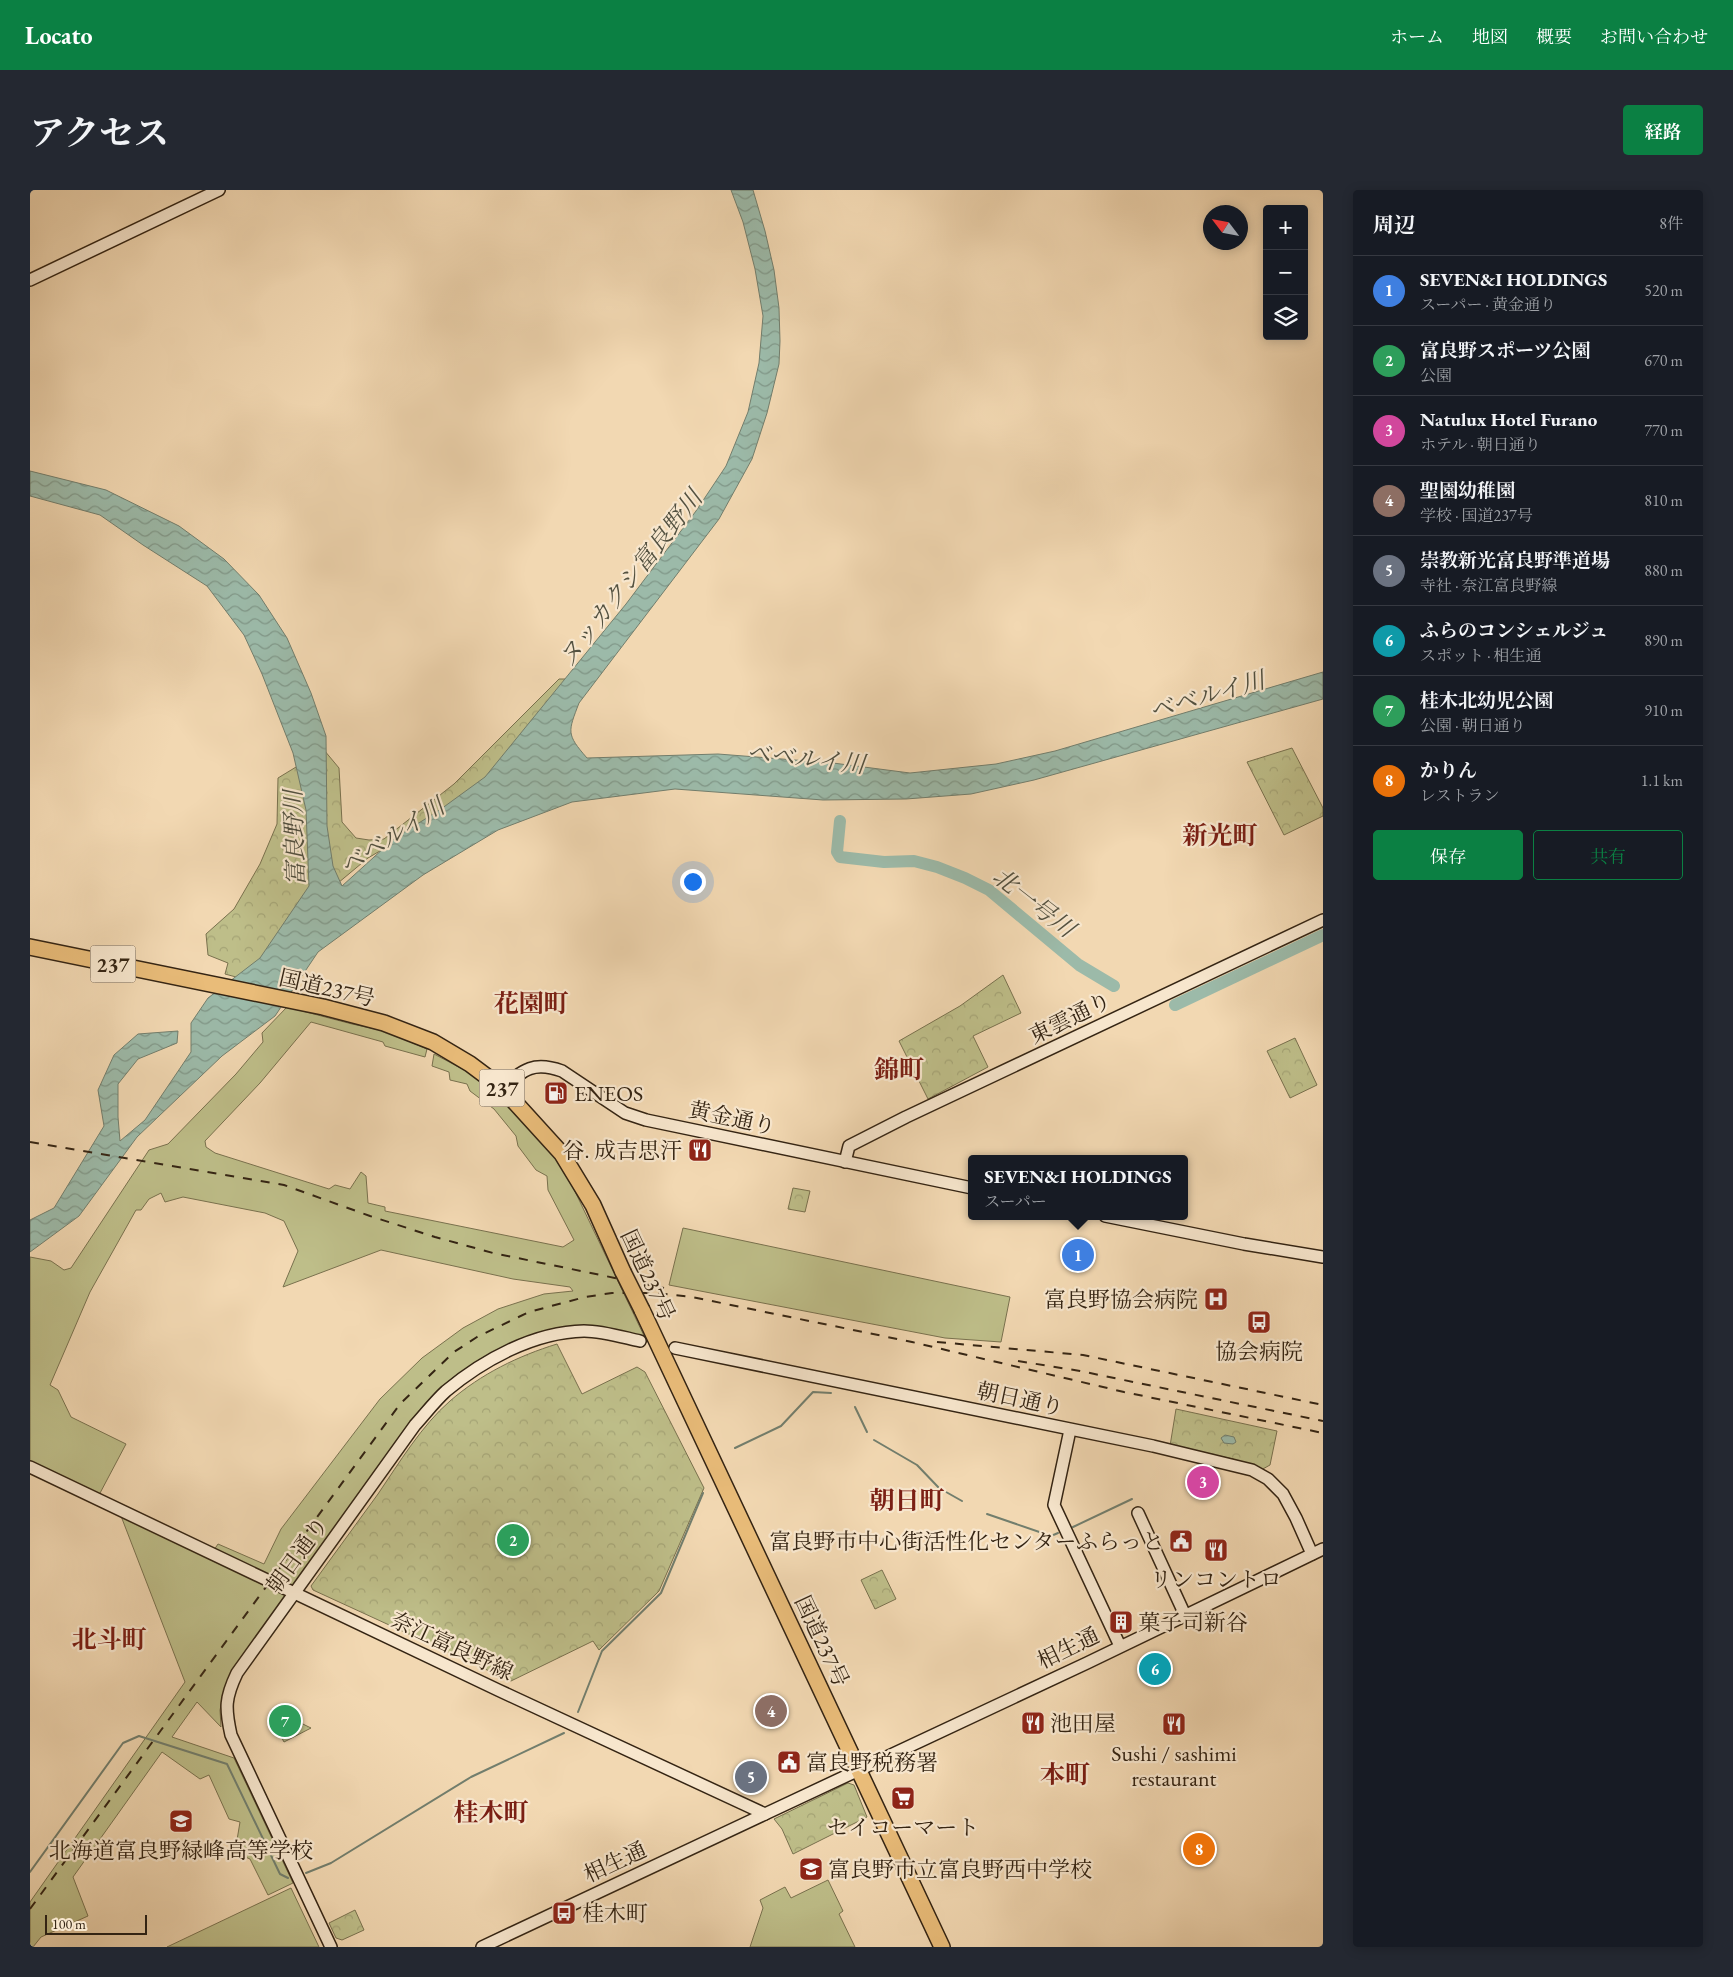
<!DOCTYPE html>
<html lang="ja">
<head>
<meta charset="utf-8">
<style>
  :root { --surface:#171b24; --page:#242831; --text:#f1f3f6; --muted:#9ea1a6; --line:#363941; --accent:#0b8043 }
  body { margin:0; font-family:"EB Garamond","Noto Serif JP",serif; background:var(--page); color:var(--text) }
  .controls { position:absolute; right:15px; top:15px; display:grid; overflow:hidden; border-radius:5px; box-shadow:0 2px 12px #0003 }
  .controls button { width:45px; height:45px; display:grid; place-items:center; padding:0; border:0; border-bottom:1px solid var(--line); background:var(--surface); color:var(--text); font:25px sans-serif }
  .compass { position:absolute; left:1173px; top:15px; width:45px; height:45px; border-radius:50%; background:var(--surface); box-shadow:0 2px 12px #0003; rotate:302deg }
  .scale { position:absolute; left:15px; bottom:12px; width:102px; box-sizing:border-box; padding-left:5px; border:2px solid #342413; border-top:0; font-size:14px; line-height:18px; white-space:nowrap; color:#342413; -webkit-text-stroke:4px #f7e6cd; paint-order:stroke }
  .you { position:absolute; left:662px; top:691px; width:18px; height:18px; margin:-12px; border:4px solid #fff; border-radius:50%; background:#1a73e8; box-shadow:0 0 0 8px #1a73e833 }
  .badge { display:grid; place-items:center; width:32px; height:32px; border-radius:50%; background:var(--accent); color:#fff; font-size:16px; font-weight:700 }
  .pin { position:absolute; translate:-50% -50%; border:2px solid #fff; box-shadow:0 1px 5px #0006 }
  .popup { position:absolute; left:938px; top:965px; width:220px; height:65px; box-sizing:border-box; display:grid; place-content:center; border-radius:5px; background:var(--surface); filter:drop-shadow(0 1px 4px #0005); font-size:16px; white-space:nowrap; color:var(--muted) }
  .popup b { font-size:19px; color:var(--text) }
  .popup::after { content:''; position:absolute; left:50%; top:100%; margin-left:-10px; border:10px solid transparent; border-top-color:var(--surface) }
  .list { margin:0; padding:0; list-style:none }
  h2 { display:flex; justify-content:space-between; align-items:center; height:65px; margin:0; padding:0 20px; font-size:21px }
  h2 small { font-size:16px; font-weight:400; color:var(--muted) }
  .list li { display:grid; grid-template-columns:32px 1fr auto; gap:15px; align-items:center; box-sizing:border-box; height:70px; padding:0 20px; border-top:1px solid var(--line) }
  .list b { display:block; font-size:19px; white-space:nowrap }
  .list p { margin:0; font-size:16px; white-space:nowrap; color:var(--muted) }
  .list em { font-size:16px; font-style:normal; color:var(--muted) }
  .actions { display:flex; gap:10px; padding:15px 20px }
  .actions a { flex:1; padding:11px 0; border:1px solid var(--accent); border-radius:5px; text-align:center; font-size:18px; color:var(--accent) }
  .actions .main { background:var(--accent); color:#fff }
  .icon { flex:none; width:28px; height:28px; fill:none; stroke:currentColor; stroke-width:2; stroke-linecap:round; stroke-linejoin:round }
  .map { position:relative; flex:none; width:1293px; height:1757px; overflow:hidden; border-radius:5px }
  header { display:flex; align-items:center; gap:30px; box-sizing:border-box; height:70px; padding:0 25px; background:var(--accent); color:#fff }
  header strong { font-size:24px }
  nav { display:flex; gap:28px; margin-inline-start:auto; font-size:18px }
  .intro { display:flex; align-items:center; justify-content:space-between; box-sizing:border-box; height:120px; padding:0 30px }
  h1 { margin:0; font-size:35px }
  .button { padding:12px 22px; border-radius:5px; background:var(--accent); color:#fff; font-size:18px; font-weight:700 }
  main { display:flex; gap:30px; padding:0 30px }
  aside { flex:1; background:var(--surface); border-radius:5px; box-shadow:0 2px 12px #0003 }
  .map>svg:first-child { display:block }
  .green { fill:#bebe89; stroke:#79714e }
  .forest { fill:url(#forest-crowns); stroke:#79714e }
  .water { fill:url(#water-waves); stroke:#727e6d }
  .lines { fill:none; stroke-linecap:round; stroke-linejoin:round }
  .stream { stroke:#727e6d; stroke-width:2 }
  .river { stroke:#9cbaa9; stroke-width:12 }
  .secondary-casing { stroke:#342413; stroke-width:14 }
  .highway-casing { stroke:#342413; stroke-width:18 }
  .secondary { stroke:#f7e6cd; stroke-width:11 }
  .highway { stroke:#e9bc79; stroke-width:15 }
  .rail { stroke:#342413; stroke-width:2; stroke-dasharray:9 9; stroke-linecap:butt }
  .highway-bridge-casing { stroke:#342413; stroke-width:18; stroke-linecap:butt }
  .highway-bridge { stroke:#e9bc79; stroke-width:15 }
  .labels { text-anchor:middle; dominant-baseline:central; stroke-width:4.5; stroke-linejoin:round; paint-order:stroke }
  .shield { fill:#f7e6cd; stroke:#6e5e4b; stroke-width:1 }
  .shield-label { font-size:21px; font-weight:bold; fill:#342413 }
  .street-label { font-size:22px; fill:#342413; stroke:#f7e6cd }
  .poi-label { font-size:22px; fill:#342413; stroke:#f7e6cd; text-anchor:start }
  .water-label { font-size:24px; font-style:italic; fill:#535140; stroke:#f7e6cd }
  .quarter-label { font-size:25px; font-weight:bold; fill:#7a1f14; stroke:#f7e6cd }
</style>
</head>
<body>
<header>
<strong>Locato</strong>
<nav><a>ホーム</a><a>地図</a><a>概要</a><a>お問い合わせ</a></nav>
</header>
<div class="intro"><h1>アクセス</h1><a class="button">経路</a></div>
<main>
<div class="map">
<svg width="1293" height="1757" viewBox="0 0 1293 1757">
  <defs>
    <pattern id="forest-crowns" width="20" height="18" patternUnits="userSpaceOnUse" patternTransform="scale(1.25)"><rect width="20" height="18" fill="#bebe89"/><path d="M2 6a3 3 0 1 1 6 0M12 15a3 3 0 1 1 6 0" fill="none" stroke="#a4a375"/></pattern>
    <pattern id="water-waves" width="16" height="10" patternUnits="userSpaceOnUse" patternTransform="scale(1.25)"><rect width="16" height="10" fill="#9cbaa9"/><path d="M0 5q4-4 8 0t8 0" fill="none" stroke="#809788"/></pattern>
  </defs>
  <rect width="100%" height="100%" fill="#f2d8b2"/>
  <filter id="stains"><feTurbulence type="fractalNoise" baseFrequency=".004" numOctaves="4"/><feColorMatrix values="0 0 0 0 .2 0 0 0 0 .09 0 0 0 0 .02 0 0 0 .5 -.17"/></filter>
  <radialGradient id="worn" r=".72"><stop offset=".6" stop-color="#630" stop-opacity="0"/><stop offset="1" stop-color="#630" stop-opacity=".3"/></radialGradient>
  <g class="green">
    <polygon points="257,817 322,834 355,841 397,859 395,867 355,856 353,852 281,832 230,893 175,951 176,957 185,963 299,999 305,995 320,999 331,982 336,986 338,1013 355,1017 355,1021 533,1057 544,1050 518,1000 517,986 506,980 488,956 486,946 464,919 440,901 437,894 420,890 419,882 402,876 404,864 442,884 471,906 529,968 617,1152 554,1138 526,1138 491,1149 421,1189 383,1231 264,1397 184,1360 188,1354 234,1374 251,1339 350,1209 392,1168 433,1138 468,1119 514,1104 543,1101 540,1097 483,1089 351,1060 253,1097 268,1061 254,1031 235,1023 153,1007 135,1012 131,1003 119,1009 111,1020 106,1020 60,1102 20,1195 28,1200 41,1227 96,1254 69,1305 0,1272 0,1067 21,1071 34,1080 41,1078 119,960 138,954 206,884 233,852 232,843"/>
    <polygon points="653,1038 980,1107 971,1152 915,1148 639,1095"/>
    <polygon points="91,1326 259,1406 206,1480 194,1501 190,1520 191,1537 167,1512 142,1547 204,1568 263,1693 238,1705 220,1669 211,1665 206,1656 210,1632 199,1629 179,1585 170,1589 132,1562 43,1687 58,1726 11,1747 3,1757 0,1757 0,1712 155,1492"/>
    <polygon points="798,1690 813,1721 809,1724 825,1757 720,1757 733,1718 730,1710 755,1697 761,1708"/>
    <polygon points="261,1698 289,1757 137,1757"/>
  </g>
  <g class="forest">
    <polygon points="529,489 538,489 476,578 421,619 338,668 308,693 219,781 206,787 195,784 198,773 178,765 176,744 204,719 230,674 247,634 248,588 294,560 309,578 312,632 326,648 339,650 354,649 424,594"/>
    <polygon points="1262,558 1293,618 1293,626 1254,645 1217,572"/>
    <polygon points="973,785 991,823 943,846 958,877 898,909 869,851 930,816"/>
    <polygon points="1265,848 1287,895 1260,908 1237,861"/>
    <polygon points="763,998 780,1001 775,1022 758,1019"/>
    <path d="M 527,1154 L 552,1204 L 607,1177 L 615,1182 L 674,1298 L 629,1401 L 569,1460 L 563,1451 L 481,1491 L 283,1400 L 281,1396 C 303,1365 326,1335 348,1304 C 369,1273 392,1235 420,1211 C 451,1184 488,1166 527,1154 Z"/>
    <polygon points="1146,1219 1247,1241 1240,1275 1231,1280 1203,1269 1140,1256"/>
    <polygon points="852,1380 866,1409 845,1419 831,1390"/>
    <polygon points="242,1519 281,1538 254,1552 239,1524"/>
    <polygon points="818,1593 824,1595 837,1627 763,1664 752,1639 744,1629"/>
    <polygon points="325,1720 334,1740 312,1750 306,1748 299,1733"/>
  </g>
  <g class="water">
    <path d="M 701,0 L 723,0 L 735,41 L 744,80 L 749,118 L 750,151 L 749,174 L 737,223 L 722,269 L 689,329 L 549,513 C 538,542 536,544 557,568 L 688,564 L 803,573 L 880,583 L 966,574 L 1025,561 L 1293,482 L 1293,509 L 1004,590 L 941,604 L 876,609 L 793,610 L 645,599 L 542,612 L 468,640 L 393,685 L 288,762 L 245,826 L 192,866 L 107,947 L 49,1026 L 0,1062 L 0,1030 L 24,1018 L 74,936 L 68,900 L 84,865 L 108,844 L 148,841 L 147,853 L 108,869 L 88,894 L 88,927 L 90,951 L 115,930 L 161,862 L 161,833 L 178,808 L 230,768 L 279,696 L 276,620 L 263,563 L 232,484 L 214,445 L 177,396 L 113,355 L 70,325 L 0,306 L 0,281 L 76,300 L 149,336 L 194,369 L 229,405 L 257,448 L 281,503 L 296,546 L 297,636 L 303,676 L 312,696 L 365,648 L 411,619 L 455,587 L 596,414 L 666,321 L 696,276 L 718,222 L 729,173 L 733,126 L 725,79 L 713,32 Z"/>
    <polygon points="1195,1245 1204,1247 1206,1252 1203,1254 1194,1253 1191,1248"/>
  </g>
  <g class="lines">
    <g class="stream">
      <polyline points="825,1217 837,1242"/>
      <polyline points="844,1250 887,1275 909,1298 932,1311"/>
      <polyline points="705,1258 751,1236 783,1202 801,1203"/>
      <polyline points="957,1324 1021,1346 1028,1343"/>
      <polyline points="1043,1337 1102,1309"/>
      <polyline points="548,1522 572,1461 631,1403 673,1303"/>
      <polyline points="0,1682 93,1553 109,1546 197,1574 250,1684 258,1688"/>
      <polyline points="276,1683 301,1673 441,1587 534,1543"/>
    </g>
    <g class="river">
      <polyline points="810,631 807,662 810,667 854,672 884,671 907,677 935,688 959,700 1049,775 1084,796"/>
      <polyline points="1145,815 1293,745"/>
    </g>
    <g class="secondary-casing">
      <g id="secondary">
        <polyline points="0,90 189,0"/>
        <path d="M 472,898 C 494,879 504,871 532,881 L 595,923 L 616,930 L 942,998"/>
        <polyline points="815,972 819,956 876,927 1293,730"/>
        <polyline points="1075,1026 1214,1054 1293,1067"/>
        <polyline points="645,1158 1123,1256 1222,1280 1238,1289 1253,1304 1266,1328 1282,1364"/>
        <polyline points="1040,1240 1024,1315 1090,1456"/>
        <polyline points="0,1277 468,1500 735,1624 1057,1473 1293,1359"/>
        <polyline points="1108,1323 1155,1425"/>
        <path d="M 301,1757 L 201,1545 C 195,1518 195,1508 207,1483 L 385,1235 C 395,1224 405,1211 416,1201 C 453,1170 504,1142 554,1141 C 572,1141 592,1147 610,1151"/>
        <polyline points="452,1757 735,1624"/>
      </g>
    </g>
    <g class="highway-casing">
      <g id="highway">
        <polyline points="0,757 293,817 354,833 403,852 440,874 472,898 532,964 563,1015 593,1082"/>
        <polyline points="612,1120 912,1757"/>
      </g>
    </g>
    <use href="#secondary" class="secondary"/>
    <use href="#highway" class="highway"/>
    <g class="rail">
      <polyline points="0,952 254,995 340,1026 405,1047 463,1063 634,1098"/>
      <polyline points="907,1152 1053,1165 1293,1215"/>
      <polyline points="988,1171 1050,1181 1293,1231"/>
      <polyline points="0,1719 370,1214 424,1162 447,1147 499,1122 555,1107 582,1103 625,1103 662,1107 882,1152 1094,1202 1293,1243"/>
    </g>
    <g class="highway-bridge-casing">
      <polyline id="highway-bridge" points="593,1082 612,1120"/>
    </g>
    <use href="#highway-bridge" class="highway-bridge"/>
  </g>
  <defs>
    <g id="fuel-square" transform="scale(1.25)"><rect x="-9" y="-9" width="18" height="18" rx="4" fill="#8f2418" stroke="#f7e6cd"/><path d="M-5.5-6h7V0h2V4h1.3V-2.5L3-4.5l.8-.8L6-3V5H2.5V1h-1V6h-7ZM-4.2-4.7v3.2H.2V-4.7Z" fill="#fff"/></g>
    <g id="restaurant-square" transform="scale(1.25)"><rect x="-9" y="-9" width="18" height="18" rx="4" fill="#8f2418" stroke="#f7e6cd"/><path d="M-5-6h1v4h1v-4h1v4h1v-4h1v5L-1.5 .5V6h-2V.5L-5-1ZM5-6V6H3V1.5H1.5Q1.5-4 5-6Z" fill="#fff"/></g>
    <g id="hospital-square" transform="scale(1.25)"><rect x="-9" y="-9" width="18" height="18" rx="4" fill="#8f2418" stroke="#f7e6cd"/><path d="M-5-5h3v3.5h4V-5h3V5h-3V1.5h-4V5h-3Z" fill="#fff"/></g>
    <g id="bus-square" transform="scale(1.25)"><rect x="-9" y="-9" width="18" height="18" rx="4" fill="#8f2418" stroke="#f7e6cd"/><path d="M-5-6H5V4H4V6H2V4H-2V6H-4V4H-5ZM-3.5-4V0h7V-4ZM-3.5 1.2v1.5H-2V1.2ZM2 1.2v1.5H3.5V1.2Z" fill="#fff"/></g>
    <g id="civic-square" transform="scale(1.25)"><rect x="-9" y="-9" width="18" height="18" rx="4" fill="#8f2418" stroke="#f7e6cd"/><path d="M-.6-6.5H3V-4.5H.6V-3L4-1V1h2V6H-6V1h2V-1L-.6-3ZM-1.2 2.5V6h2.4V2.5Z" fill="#fff"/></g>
    <g id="building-square" transform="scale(1.25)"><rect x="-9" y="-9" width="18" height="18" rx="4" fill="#8f2418" stroke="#f7e6cd"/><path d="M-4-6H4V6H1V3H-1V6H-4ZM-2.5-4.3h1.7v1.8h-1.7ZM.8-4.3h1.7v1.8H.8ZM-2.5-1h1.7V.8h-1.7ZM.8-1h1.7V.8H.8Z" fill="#fff"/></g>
    <g id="supermarket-square" transform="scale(1.25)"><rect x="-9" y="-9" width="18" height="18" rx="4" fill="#8f2418" stroke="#f7e6cd"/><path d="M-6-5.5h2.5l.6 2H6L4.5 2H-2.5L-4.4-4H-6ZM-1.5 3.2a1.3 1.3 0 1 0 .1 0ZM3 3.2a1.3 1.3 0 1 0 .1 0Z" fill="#fff"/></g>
    <g id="school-square" transform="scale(1.25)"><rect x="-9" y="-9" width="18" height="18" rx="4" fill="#8f2418" stroke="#f7e6cd"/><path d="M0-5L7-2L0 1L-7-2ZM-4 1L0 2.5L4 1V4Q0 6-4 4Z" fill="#fff"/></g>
  </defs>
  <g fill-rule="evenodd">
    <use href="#fuel-square" x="526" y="903"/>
    <use href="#restaurant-square" x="670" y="960"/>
    <use href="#hospital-square" x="1186" y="1109"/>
    <use href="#bus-square" x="1229" y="1132"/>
    <use href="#civic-square" x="1151" y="1351"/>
    <use href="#restaurant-square" x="1186" y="1360"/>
    <use href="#building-square" x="1091" y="1432"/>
    <use href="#restaurant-square" x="1003" y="1533"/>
    <use href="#restaurant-square" x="1144" y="1534"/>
    <use href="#civic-square" x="759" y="1572"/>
    <use href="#supermarket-square" x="873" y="1608"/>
    <use href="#school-square" x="151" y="1631"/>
    <use href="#school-square" x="781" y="1679"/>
    <use href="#bus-square" x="534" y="1723"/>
  </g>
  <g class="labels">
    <g class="shield">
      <rect x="60.5" y="755.5" width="45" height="37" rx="4"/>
      <rect x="449.5" y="879.5" width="45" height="37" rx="4"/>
    </g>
    <g class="shield-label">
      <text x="83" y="774">237</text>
      <text x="472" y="898">237</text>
    </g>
    <g class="street-label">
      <text transform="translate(297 798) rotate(13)">国道237号</text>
      <text transform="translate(1040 828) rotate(-26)">東雲通り</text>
      <text transform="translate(702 928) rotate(12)">黄金通り</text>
      <text transform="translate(618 1085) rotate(65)">国道237号</text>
      <text transform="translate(990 1209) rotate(12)">朝日通り</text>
      <text transform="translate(267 1365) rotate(-54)">朝日通り</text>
      <text transform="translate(792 1451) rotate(65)">国道237号</text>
      <text transform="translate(422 1456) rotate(25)">奈江富良野線</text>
      <text transform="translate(1038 1458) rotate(-26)">相生通</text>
      <text transform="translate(585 1672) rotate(-25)">相生通</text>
    </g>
    <g class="poi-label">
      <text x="544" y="903">ENEOS</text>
      <text x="652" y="960" text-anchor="end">谷. 成吉思汗</text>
      <text x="1168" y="1109" text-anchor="end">富良野協会病院</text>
      <text x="1229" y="1161" text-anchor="middle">協会病院</text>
      <text x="1134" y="1351" text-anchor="end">富良野市中心街活性化センターふらっと</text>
      <text x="1186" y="1389" text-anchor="middle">リンコントロ</text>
      <text x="1108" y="1432">菓子司新谷</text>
      <text x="1020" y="1533">池田屋</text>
      <text x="1144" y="1563" text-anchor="middle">Sushi / sashimi<tspan x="1144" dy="25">restaurant</tspan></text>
      <text x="776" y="1572">富良野税務署</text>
      <text x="873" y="1637" text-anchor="middle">セイコーマート</text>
      <text x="151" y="1660" text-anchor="middle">北海道富良野緑峰高等学校</text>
      <text x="798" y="1679">富良野市立富良野西中学校</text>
      <text x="552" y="1723">桂木町</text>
    </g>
    <g class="water-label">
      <text transform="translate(600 388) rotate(-52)">ヌッカクシ富良野川</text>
      <text transform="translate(1177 505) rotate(-16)">ベベルイ川</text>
      <text transform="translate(776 568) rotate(6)">ベベルイ川</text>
      <text transform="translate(362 646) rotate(-33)">ベベルイ川</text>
      <text transform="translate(264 648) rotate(-92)">富良野川</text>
      <text transform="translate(1004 712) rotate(38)">北一号川</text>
    </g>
    <g class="quarter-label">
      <text x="1190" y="645">新光町</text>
      <text x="501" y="813">花園町</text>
      <text x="869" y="879">錦町</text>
      <text x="877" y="1310">朝日町</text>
      <text x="79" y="1449">北斗町</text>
      <text x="1035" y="1584">本町</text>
      <text x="461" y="1622">桂木町</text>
    </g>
  </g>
  <rect width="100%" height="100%" filter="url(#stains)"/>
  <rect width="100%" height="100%" fill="url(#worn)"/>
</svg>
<div class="controls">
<button>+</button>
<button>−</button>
<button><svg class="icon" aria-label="layers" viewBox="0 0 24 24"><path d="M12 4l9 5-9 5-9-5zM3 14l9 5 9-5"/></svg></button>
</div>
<svg class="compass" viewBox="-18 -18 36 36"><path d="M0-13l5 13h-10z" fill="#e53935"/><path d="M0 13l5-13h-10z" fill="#9ea1a6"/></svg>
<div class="scale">100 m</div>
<div class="you"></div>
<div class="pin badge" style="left:1048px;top:1065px;background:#3f7fe0">1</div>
<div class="popup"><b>SEVEN&amp;I HOLDINGS</b>スーパー</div>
<div class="pin badge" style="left:483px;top:1350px;background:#2e9e5b">2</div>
<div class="pin badge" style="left:1173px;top:1292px;background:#d1479c">3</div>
<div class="pin badge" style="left:741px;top:1521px;background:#8d6e63">4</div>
<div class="pin badge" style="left:721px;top:1587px;background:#6b7280">5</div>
<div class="pin badge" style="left:1125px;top:1479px;background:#0f9aa8">6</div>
<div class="pin badge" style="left:255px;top:1531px;background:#2e9e5b">7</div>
<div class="pin badge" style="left:1169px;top:1659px;background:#e8710a">8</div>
</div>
<aside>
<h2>周辺<small>8件</small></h2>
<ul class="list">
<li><span class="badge" style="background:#3f7fe0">1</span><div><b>SEVEN&amp;I HOLDINGS</b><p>スーパー · 黄金通り</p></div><em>520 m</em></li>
<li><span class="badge" style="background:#2e9e5b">2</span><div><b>富良野スポーツ公園</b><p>公園</p></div><em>670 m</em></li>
<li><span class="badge" style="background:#d1479c">3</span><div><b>Natulux Hotel Furano</b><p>ホテル · 朝日通り</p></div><em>770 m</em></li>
<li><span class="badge" style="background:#8d6e63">4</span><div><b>聖園幼稚園</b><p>学校 · 国道237号</p></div><em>810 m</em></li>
<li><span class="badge" style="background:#6b7280">5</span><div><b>崇教新光富良野準道場</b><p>寺社 · 奈江富良野線</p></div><em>880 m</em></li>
<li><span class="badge" style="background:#0f9aa8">6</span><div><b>ふらのコンシェルジュ</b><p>スポット · 相生通</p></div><em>890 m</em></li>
<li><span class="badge" style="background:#2e9e5b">7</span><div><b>桂木北幼児公園</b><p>公園 · 朝日通り</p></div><em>910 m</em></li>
<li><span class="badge" style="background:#e8710a">8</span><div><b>かりん</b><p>レストラン</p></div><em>1.1 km</em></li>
</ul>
<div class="actions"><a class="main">保存</a><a>共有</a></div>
</aside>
</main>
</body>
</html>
